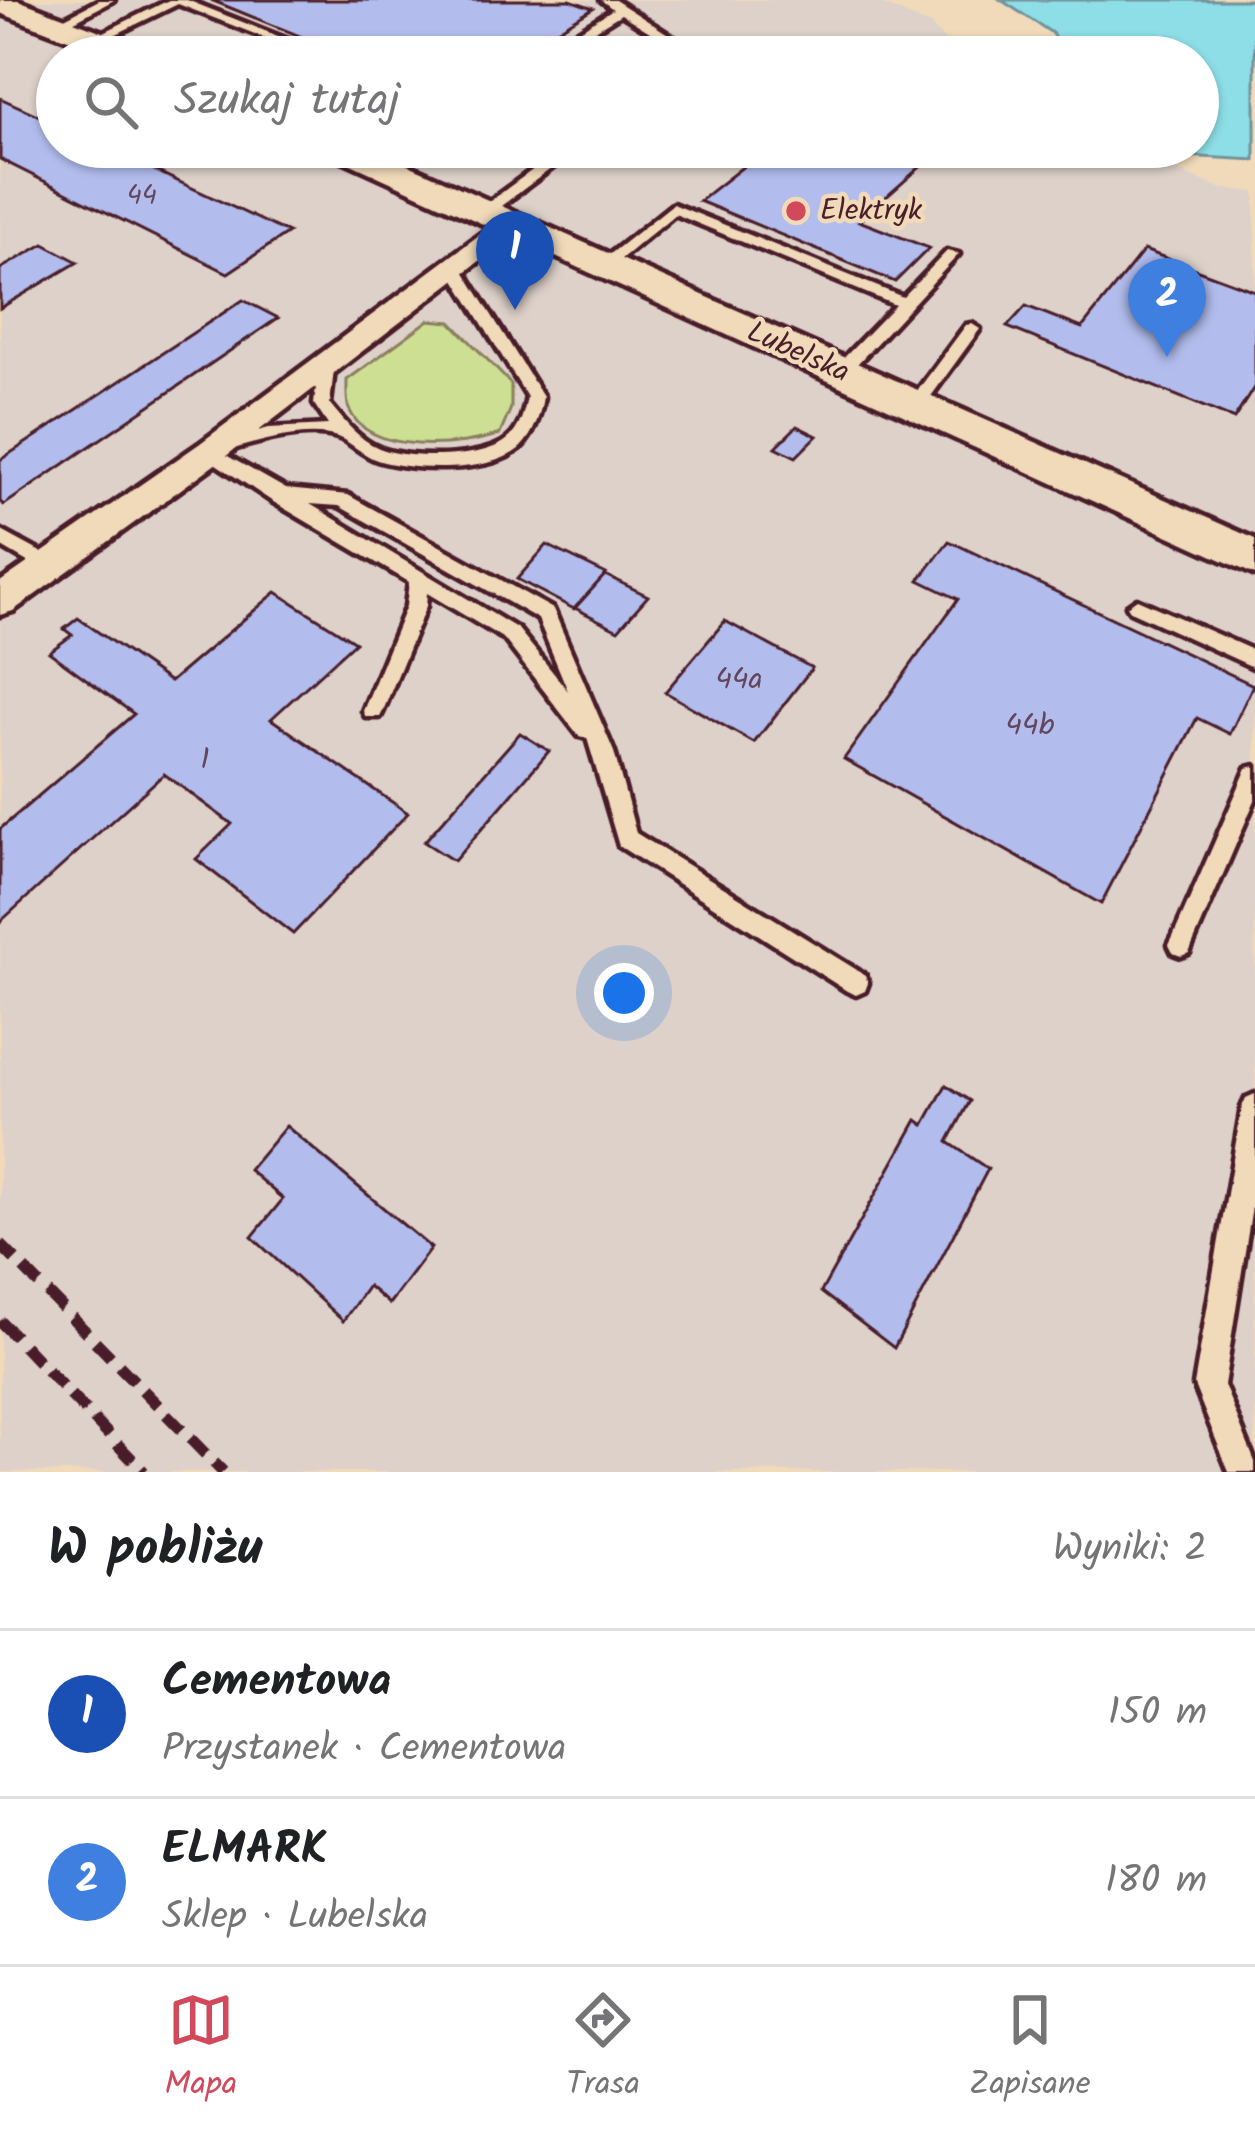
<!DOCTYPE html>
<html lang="pl">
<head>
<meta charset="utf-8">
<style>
  :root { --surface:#fff; --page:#f2f2f2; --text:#202124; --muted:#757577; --line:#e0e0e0; --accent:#d1495b }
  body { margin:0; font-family:Kalam,sans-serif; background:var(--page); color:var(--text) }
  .you { position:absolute; left:624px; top:993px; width:42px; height:42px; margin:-30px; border:9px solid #fff; border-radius:50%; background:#1a73e8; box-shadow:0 0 0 18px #1a73e833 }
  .badge { display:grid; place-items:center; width:78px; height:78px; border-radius:50%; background:var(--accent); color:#fff; font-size:39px; font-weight:700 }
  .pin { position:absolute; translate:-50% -99px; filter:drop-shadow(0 3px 6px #0008) }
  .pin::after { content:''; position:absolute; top:63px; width:42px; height:36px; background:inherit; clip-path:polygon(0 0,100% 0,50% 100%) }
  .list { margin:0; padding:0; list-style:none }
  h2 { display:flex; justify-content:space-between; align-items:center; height:156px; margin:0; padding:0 48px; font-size:51px }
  h2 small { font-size:39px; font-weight:400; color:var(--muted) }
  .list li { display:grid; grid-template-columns:78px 1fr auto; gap:36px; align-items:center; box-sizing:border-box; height:168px; padding:0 48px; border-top:3px solid var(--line) }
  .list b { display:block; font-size:45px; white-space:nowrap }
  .list p { margin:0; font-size:39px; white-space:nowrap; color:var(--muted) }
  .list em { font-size:39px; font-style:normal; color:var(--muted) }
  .icon { flex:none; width:66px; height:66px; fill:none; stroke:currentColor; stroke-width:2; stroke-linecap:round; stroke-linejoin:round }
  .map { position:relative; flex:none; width:1255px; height:1472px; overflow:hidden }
  .search { position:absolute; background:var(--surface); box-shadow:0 3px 9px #0004; left:36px; right:36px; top:36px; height:132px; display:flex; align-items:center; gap:30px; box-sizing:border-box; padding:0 42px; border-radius:66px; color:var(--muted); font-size:45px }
  .sheet { height:492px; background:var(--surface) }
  nav { display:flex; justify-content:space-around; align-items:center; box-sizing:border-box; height:168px; border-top:3px solid var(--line); background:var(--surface); font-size:33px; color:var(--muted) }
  nav a { display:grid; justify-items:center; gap:6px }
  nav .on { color:var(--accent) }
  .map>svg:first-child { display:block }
  .built { fill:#ddd1c9 }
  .green { fill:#ccdf93; stroke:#8b7f5f; stroke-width:3 }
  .water { fill:#8ddee6; stroke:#72929b; stroke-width:3 }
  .building { fill:#b2bdee; stroke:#4a1f2b; stroke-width:3 }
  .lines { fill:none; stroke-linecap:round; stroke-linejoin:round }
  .service-casing { stroke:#4a1f2b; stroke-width:9 }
  .minor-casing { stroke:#4a1f2b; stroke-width:9 }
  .tertiary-casing { stroke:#4a1f2b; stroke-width:9 }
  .service { fill:#f0dab9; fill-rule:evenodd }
  .minor { fill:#f0dab9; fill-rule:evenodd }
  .tertiary { fill:#f0dab9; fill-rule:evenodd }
  .rail { stroke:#4a1f2b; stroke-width:12; stroke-dasharray:22 12; stroke-linecap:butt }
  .poi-dot { fill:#d1495b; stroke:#f0dab9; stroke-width:4.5 }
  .labels { text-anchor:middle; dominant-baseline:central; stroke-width:9; stroke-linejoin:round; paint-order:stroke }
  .far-number-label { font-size:27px; fill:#64465c }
  .far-poi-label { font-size:30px; fill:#4a1f2b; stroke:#f0dab9; text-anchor:start }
  .far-street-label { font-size:30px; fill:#4a1f2b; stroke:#f0dab9 }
  .number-label { font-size:30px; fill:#64465c }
</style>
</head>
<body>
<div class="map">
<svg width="1255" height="1472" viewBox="0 0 1255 1472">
  <rect width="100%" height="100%" fill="#f0dab9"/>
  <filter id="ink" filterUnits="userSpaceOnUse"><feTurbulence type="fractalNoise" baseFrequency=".00833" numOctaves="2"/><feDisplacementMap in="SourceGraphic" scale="24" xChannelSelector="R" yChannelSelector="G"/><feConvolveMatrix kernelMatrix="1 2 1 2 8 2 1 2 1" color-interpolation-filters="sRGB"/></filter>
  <g filter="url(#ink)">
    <polygon class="built" points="0,0 872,0 930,25 962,57 57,57 57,147 1118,147 1220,188 1255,192 1255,1472 0,1472"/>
    <path class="green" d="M 429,320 L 451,322 L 511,384 L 511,408 L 500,434 C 462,447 369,456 349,409 C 346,401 347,388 347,380 Z"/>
    <polygon class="water" points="1001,0 1255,0 1255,160 1184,156 1165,147 1198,147 1198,57 1064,57 1052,33"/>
    <g class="building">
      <polygon points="211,0 570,0 593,8 513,57 351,57"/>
      <polygon points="0,98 57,124 57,147 105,147 288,233 228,273 0,159"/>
      <polygon points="768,147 943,147 859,221 929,248 895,282 699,201"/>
      <polygon points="44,244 78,262 0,308 0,269"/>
      <polygon points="1144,250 1255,291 1255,386 1234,419 1007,327 1026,306 1082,328"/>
      <polygon points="243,300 278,318 4,505 0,502 0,460"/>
      <polygon points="797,426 817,436 796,457 776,447"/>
      <polygon points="949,541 1253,685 1230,734 1197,718 1101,904 844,759 958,599 919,580"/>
      <polygon points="547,545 606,574 574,609 517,579"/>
      <polygon points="605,575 648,596 618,630 575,608"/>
      <polygon points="276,592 355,642 271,719 408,813 293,934 196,859 232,824 164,774 0,922 0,829 134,714 49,652 72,635 64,629 78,618 170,682"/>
      <polygon points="725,621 812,668 754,743 665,692"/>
      <polygon points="520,733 549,751 454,861 424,842"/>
      <polygon points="946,1085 970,1101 948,1142 988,1169 894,1348 821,1292 917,1120 924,1125"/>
      <polygon points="286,1126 431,1248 389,1304 368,1286 343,1321 252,1237 283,1199 249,1170"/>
    </g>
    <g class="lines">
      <g class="service-casing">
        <g id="service">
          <polygon points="99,0 114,0 65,26 55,23"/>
          <polygon points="169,0 187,0 331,57 314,57 178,4 102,41 92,38"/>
          <polygon points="601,0 615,0 704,57 690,57 621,14 552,57 537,57 613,9"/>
          <polygon points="564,147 580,147 489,215 479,215 479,209"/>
          <polygon points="673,204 903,297 947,251 959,254 846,376 834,376 834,368 895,305 675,214 609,269 599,269 599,263"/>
          <path d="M 454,262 L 461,266 L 543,397 C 540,415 534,434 521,447 C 492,474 411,471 377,460 C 362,455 350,441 337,437 C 307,427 256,442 227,451 L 221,449 L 221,441 L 269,428 L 328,425 L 314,404 L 319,361 L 327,356 L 335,361 L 330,404 C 344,421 358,439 379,448 C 407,460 484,460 508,439 C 520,429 524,412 527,397 L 447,266 Z"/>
          <polygon points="972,324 980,329 921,410 909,410 909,402 966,325"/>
          <path d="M 210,446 L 286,489 L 348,495 L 553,609 L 614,752 L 636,833 L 865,975 L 868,983 L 865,991 L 856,995 L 847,991 L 619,846 L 587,738 L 579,736 L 504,639 L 427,593 L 426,606 L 383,711 L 380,717 L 366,717 L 363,711 L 406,606 L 409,582 L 270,500 L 204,456 L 201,452 ZM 310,504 L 339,506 L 538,619 L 568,691 L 518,629 Z"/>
          <polygon points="0,530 57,561 59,566 57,571 43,571 0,546"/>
          <polygon points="1137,599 1255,651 1255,668 1130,611 1127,606"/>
          <polygon points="1255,766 1255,800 1189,953 1181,956 1173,953 1169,945 1173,937 1244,775 1247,768"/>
          <polygon points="1255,1094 1255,1188 1224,1385 1255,1462 1255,1472 1229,1472 1194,1385 1242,1107 1246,1098"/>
        </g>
      </g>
      <g class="minor-casing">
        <polygon id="minor" points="511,216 520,218 524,224 520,230 221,460 13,611 0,615 0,582 199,444 502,218"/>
      </g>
      <g class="tertiary-casing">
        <g id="tertiary">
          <polygon points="0,0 18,0 153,51 157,57 115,57 0,13"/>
          <polygon points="325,147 368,147 1255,539 1255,575 329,154"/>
        </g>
      </g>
      <use href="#service" class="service"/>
      <use href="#minor" class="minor"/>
      <use href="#tertiary" class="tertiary"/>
      <g class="rail">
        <polyline points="0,1244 223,1472"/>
        <polyline points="0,1321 144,1472"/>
      </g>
    </g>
  </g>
  <circle class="poi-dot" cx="796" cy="211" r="12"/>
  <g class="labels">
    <g class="far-number-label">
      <text x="142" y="196">44</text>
    </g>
    <g class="far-poi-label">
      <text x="820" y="211">Elektryk</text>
    </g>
    <g class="far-street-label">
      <text transform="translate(798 353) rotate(24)">Lubelska</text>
    </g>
    <g class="number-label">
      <text x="739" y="680">44a</text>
      <text x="1030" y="726">44b</text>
      <text x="205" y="760">1</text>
    </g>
  </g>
</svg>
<div class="you"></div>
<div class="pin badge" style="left:515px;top:310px;background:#1a4fb4">1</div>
<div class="pin badge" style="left:1167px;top:357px;background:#3f7fe0">2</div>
<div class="search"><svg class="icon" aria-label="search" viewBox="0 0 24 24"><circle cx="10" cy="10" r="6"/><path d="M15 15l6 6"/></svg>Szukaj tutaj</div>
</div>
<section class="sheet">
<h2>W pobliżu<small>Wyniki: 2</small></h2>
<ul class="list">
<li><span class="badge" style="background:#1a4fb4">1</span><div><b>Cementowa</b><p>Przystanek · Cementowa</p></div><em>150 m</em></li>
<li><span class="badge" style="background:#3f7fe0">2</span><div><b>ELMARK</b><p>Sklep · Lubelska</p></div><em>180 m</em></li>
</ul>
</section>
<nav>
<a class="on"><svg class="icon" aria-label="map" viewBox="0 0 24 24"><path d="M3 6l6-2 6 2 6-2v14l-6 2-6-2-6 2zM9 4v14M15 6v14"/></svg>Mapa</a>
<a><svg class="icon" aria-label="directions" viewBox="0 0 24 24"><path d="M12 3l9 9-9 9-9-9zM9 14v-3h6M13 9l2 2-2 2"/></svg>Trasa</a>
<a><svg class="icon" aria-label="saved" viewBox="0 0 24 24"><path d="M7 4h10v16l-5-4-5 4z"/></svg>Zapisane</a>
</nav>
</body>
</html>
